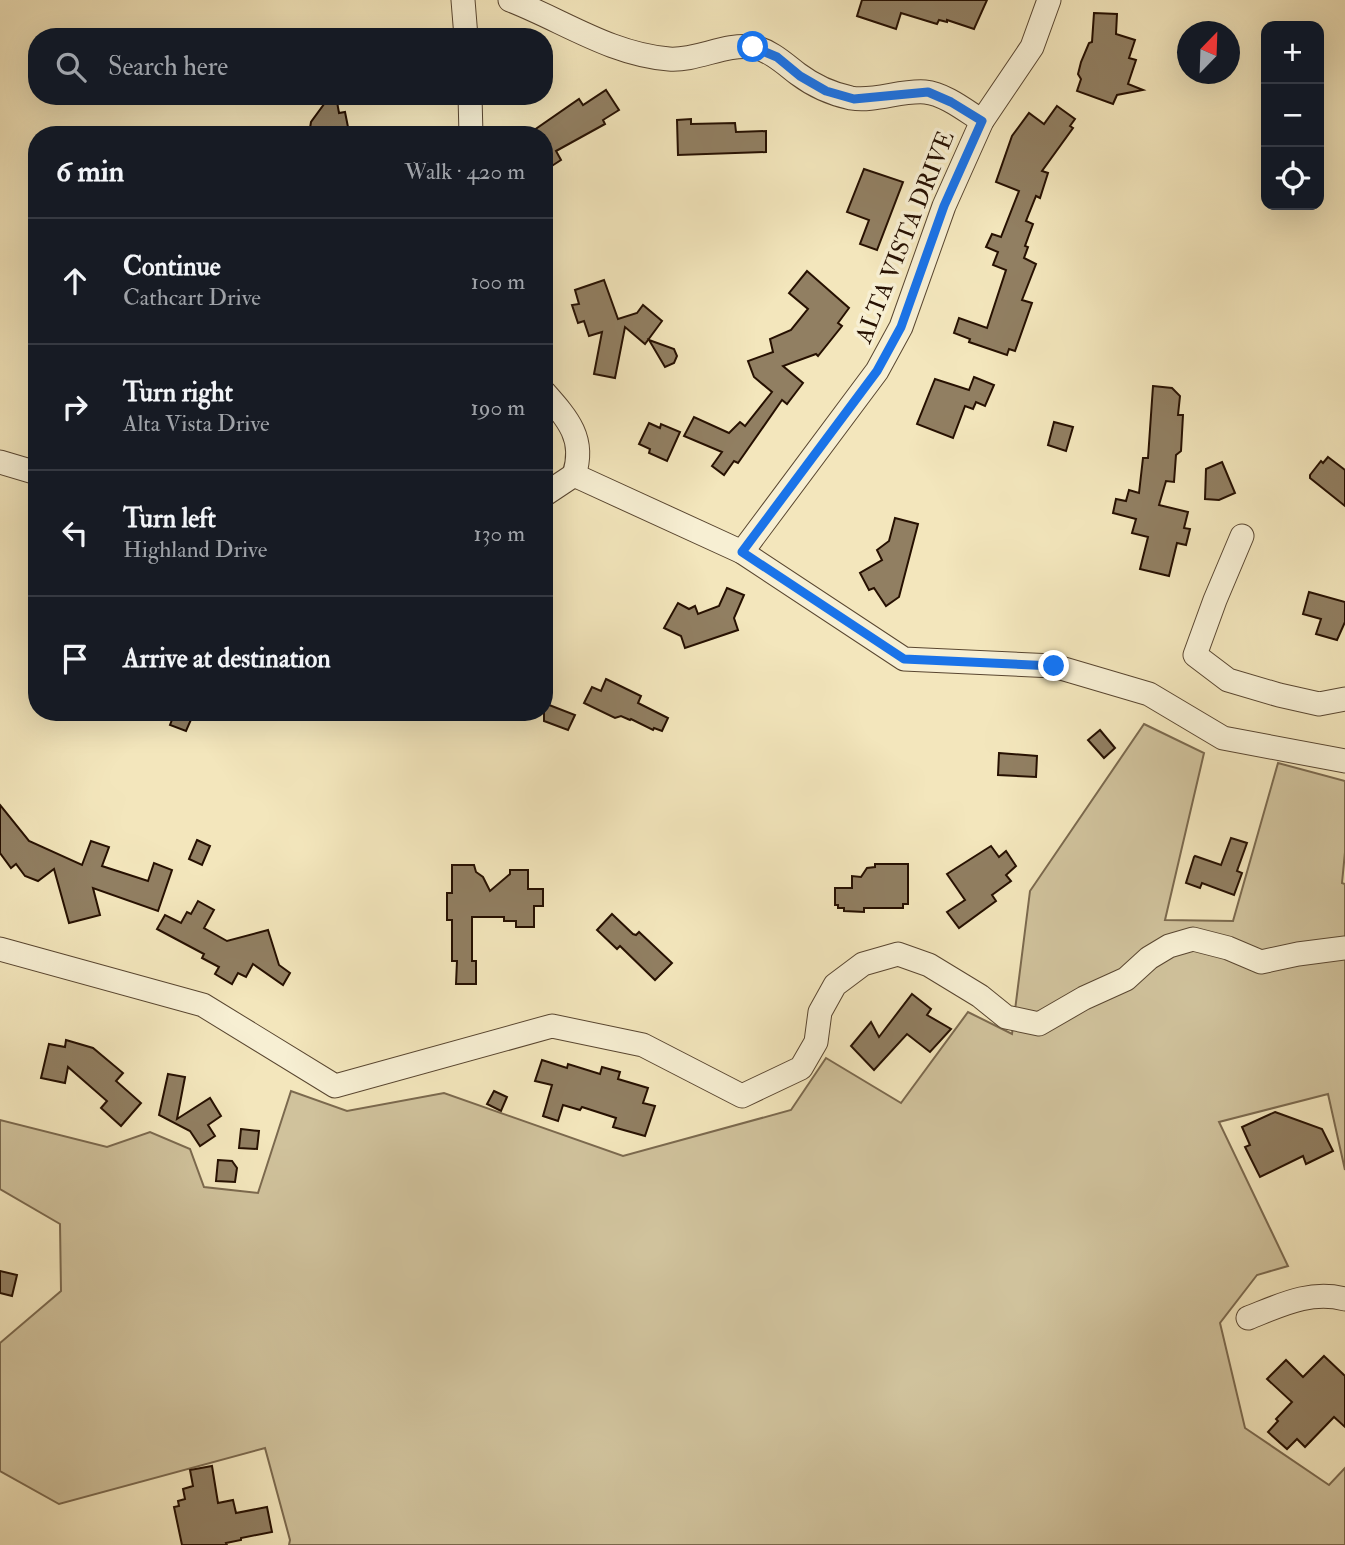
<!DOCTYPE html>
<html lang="en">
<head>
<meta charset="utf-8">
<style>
  :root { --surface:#171b24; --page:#242831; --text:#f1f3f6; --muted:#9ea1a6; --line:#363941 }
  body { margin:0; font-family:"IM FELL Double Pica",serif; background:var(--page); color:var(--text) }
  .controls { position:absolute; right:21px; top:21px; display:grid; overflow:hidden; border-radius:14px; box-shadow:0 7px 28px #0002 }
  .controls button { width:63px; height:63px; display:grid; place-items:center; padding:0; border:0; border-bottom:2px solid var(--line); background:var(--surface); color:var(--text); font:35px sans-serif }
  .compass { position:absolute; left:1177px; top:21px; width:63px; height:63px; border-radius:50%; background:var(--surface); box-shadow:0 7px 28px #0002; rotate:23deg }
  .stop { position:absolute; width:21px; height:21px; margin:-16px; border:5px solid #1a73e8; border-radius:50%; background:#fff }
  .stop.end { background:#1a73e8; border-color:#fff; box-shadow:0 2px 7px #0008 }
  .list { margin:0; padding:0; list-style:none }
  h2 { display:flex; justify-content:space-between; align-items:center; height:91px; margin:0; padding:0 28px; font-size:30px }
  h2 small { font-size:23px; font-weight:400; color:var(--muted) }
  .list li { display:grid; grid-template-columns:46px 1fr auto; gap:21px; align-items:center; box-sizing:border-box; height:126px; padding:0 28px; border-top:2px solid var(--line) }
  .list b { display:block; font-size:26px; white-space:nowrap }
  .list p { margin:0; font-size:23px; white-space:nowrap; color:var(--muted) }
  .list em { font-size:23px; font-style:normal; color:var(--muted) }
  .icon { flex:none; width:38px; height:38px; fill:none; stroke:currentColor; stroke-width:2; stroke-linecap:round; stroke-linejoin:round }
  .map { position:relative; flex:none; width:1345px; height:1545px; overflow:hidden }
  .search { position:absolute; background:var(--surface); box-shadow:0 7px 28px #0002; left:28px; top:28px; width:525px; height:77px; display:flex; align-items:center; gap:18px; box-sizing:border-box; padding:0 24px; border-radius:28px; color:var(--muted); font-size:26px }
  .panel { position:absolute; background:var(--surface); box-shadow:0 7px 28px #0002; left:28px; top:126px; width:525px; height:595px; border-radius:28px }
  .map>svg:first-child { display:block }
  .green { fill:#d0c29c; stroke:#7b694e; stroke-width:2 }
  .building { fill:#917f62; stroke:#261001; stroke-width:2 }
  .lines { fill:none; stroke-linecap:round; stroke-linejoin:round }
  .minor-casing { stroke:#594630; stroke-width:25 }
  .minor { stroke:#f7efd3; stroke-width:23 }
  .route { stroke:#1a73e8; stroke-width:9 }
  .labels { text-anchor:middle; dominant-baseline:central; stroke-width:7; stroke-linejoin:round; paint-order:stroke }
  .street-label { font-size:24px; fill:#261001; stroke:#f7efd3 }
</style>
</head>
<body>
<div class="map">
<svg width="1345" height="1545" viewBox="0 0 1345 1545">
  <rect width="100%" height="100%" fill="#f3e6bc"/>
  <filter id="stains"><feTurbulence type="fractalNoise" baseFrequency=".00286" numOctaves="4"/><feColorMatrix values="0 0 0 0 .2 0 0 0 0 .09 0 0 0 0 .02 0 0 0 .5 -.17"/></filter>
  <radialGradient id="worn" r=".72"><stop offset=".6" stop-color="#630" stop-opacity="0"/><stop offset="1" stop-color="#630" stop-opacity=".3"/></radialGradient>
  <polygon class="green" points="1144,724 1204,753 1165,920 1233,921 1278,763 1345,781 1345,852 1342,883 1345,884 1345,1170 1328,1094 1219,1122 1288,1266 1257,1275 1220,1323 1245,1428 1329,1485 1345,1468 1345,1545 289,1545 290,1540 265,1448 59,1504 0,1471 0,1343 61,1291 60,1224 0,1189 0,1120 107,1147 150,1132 190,1149 204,1187 258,1193 291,1091 347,1111 444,1093 623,1156 791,1110 826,1058 901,1103 968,1012 1012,1034 1030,891"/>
  <g class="building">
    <polygon points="862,0 987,0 974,29 947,20 947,22 939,20 937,24 901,13 896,29 857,16"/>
    <polygon points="1094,13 1117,14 1116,34 1135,40 1129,58 1136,60 1128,84 1143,90 1117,95 1113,104 1077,91 1081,79 1078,74 1081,62 1089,43 1092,42"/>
    <polygon points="606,90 619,110 603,120 605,124 556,151 561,160 544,171 544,135 527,135 579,99 583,105"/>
    <polygon points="330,96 336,96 339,113 345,112 348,127 343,128 345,135 318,135 310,128 311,122"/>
    <polygon points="1057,106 1075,119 1070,126 1073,128 1042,171 1048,173 1040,198 1036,196 1026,221 1033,224 1025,246 1028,247 1024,258 1036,264 1022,300 1032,303 1015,351 1009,349 1007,355 969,342 970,339 954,333 959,318 987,328 1006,270 993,265 998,252 986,247 992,234 1001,237 1019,191 996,182 1012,136 1029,113 1044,124"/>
    <polygon points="691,119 691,124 735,123 736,132 766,131 766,152 678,155 677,120"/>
    <polygon points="864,169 903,182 877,250 860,244 869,220 847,212"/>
    <polygon points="807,271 849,308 838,323 842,326 818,356 816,354 783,366 803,383 787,404 782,400 738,463 734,461 724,475 712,466 722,452 684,436 694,417 729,433 740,422 745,426 772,392 754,377 748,361 773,352 770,339 791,330 808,309 789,293"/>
    <polygon points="604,280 618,319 637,313 643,305 662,321 645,344 625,327 615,378 594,374 602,332 589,336 584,321 578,323 572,305 579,304 575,290"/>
    <polygon points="649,340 674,349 677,356 674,363 665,367"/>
    <polygon points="974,377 994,385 985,406 976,402 973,409 965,406 953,438 917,424 935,379 969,390"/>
    <polygon points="1153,386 1172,388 1180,396 1178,415 1183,415 1181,451 1176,455 1174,482 1166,481 1159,505 1188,512 1184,528 1190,529 1186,545 1177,543 1169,576 1140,569 1148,537 1132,533 1136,519 1113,513 1116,499 1126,501 1129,490 1139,493 1143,458 1148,458"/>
    <polygon points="1054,422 1073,427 1066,451 1048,445"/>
    <polygon points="649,423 660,428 661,424 680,432 667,461 649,453 650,449 639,444"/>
    <polygon points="1328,457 1345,470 1345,506 1310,478 1310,475 1321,461 1323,463"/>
    <polygon points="1222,462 1235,493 1219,500 1205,499 1206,469"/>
    <polygon points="895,518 918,524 899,597 886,606 874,588 869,590 860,573 882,560 877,550 889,541"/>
    <polygon points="727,588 744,595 734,618 738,630 685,648 681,636 664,628 678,603 689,609 695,606 698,614 719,606"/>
    <polygon points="1309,592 1345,602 1345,622 1337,640 1316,634 1321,619 1303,614"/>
    <polygon points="606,679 641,696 638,703 668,718 662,731 654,728 653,730 631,719 630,720 621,716 615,718 584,703 592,687 601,691"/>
    <polygon points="544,703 575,715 568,730 544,721"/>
    <polygon points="175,712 193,715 186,731 170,725"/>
    <polygon points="1100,730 1115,748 1104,758 1088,740"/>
    <polygon points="999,753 1037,756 1036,777 998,775"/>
    <polygon points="0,805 29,841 82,865 91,841 109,847 102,866 148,881 154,863 172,870 158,911 93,888 100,915 69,923 54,869 38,881 25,876 16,864 11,868 0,853"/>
    <polygon points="1231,838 1247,843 1237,871 1242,873 1234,895 1202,883 1200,888 1186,883 1194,857 1195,856 1221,865"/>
    <polygon points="197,840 210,846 202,865 189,859"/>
    <polygon points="991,846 999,857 1006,851 1016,866 1006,875 1011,881 992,895 996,901 959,928 947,912 965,900 947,874"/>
    <polygon points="875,864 908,864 908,904 903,904 903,908 864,908 864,912 844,911 844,908 838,908 838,905 835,905 835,888 852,888 852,876 861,877 867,868 875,867"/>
    <polygon points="452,865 474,865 476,872 483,877 490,891 510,874 510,870 528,870 528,889 543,889 543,906 534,906 534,927 516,927 516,921 504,921 504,917 472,917 472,961 476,961 476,984 456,984 457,961 452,961 452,920 447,920 447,893 452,893"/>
    <polygon points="198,901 214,910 204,928 227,941 268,930 279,965 290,973 283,985 253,964 246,977 238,973 232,984 215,974 219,967 202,958 204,954 157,929 165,915 181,923 187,912 191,914"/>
    <polygon points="612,914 633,934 636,935 639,932 672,963 655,980 620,946 617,949 597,930"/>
    <polygon points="912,994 931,1009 927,1015 951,1029 930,1052 907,1034 874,1070 851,1046 871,1022 879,1037"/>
    <polygon points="66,1040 93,1048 123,1073 116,1081 141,1103 121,1126 101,1108 107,1101 68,1067 65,1083 41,1078 49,1044 65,1047"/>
    <polygon points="542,1060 567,1068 568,1064 600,1074 602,1067 620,1072 618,1079 648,1088 643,1103 655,1106 645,1136 613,1127 616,1118 582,1107 580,1110 563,1105 558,1121 543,1116 552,1085 535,1081"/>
    <polygon points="168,1074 185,1077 177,1119 210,1098 221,1116 208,1125 215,1136 200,1146 190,1131 159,1115"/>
    <polygon points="494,1091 507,1097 501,1111 487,1104"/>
    <polygon points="1275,1112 1322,1129 1333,1151 1306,1164 1303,1156 1260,1177 1245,1147 1250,1145 1242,1127"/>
    <polygon points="241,1129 259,1131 257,1149 239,1148"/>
    <polygon points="218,1160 232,1161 237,1168 235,1182 216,1181"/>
    <polygon points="0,1271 17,1275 12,1296 0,1293"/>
    <polygon points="1324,1356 1345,1376 1345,1427 1334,1417 1305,1447 1297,1439 1287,1449 1268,1432 1278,1421 1276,1419 1292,1402 1267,1379 1286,1360 1303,1377"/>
    <polygon points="212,1466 218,1503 233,1500 236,1513 267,1507 272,1532 241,1538 241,1540 226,1543 227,1545 182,1545 174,1507 179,1506 178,1501 185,1499 183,1489 193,1486 190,1470"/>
  </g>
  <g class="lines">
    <g class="minor-casing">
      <g id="minor">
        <polyline points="463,0 466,37"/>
        <path d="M 510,0 C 564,21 610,54 669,59 C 697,61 725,43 753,47 C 770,50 785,64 798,74 C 814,86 832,94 851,98 C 875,102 901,90 925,92 C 945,94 966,111 982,121"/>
        <polyline points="470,96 471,135"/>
        <path d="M 544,392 C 568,419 586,439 574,475"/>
        <polyline points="0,462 37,473"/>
        <polyline points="544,495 574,475 742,552 904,659 1054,666 1149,694 1223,738 1345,761"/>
        <polyline points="1242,536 1215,600 1195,655 1228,680 1279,695 1319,704 1345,699"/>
        <polyline points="742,552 877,371 901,327 944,206 982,121 1032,47 1049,0"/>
        <polyline points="0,949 203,1005 335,1086 552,1026 643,1045 742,1096 801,1068 816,1042 820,1012 835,985 863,964 898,954 929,965 980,996 1006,1017 1039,1024 1084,998 1126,979 1149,958 1169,946 1193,939 1228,948 1261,962 1298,954 1345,948"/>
        <path d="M 1248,1318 C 1281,1305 1310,1290 1345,1299"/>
      </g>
    </g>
    <use href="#minor" class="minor"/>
  </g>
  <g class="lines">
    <polyline class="route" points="753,47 777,57 800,76 826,91 854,99 928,92 951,102 982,121 944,206 901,327 877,371 742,552 904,659 1054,666"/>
  </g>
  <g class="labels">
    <g class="street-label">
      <text transform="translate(905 237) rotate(-68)">ALTA VISTA DRIVE</text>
    </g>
  </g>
  <rect width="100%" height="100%" filter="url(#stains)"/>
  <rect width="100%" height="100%" fill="url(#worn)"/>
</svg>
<div class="controls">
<button>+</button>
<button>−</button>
<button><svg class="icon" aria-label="locate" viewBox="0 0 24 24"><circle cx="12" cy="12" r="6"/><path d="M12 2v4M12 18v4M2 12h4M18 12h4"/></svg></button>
</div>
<svg class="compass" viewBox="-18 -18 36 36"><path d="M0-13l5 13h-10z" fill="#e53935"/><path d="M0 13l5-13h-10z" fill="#9ea1a6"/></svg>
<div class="stop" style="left:753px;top:47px"></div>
<div class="stop end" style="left:1054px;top:666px"></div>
<div class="search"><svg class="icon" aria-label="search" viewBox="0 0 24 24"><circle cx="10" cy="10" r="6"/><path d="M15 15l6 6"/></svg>Search here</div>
<section class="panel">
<h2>6 min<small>Walk · 420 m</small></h2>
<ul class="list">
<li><svg class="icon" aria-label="ahead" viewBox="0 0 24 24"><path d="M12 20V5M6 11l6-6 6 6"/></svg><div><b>Continue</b><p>Cathcart Drive</p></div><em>100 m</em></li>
<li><svg class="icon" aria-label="right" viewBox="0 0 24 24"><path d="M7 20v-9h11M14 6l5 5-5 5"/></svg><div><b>Turn right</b><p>Alta Vista Drive</p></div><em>190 m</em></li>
<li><svg class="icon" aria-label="left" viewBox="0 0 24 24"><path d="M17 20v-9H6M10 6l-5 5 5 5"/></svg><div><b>Turn left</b><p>Highland Drive</p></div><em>130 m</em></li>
<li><svg class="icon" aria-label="arrive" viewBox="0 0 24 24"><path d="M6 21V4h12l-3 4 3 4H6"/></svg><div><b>Arrive at destination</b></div></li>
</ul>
</section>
</div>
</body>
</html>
